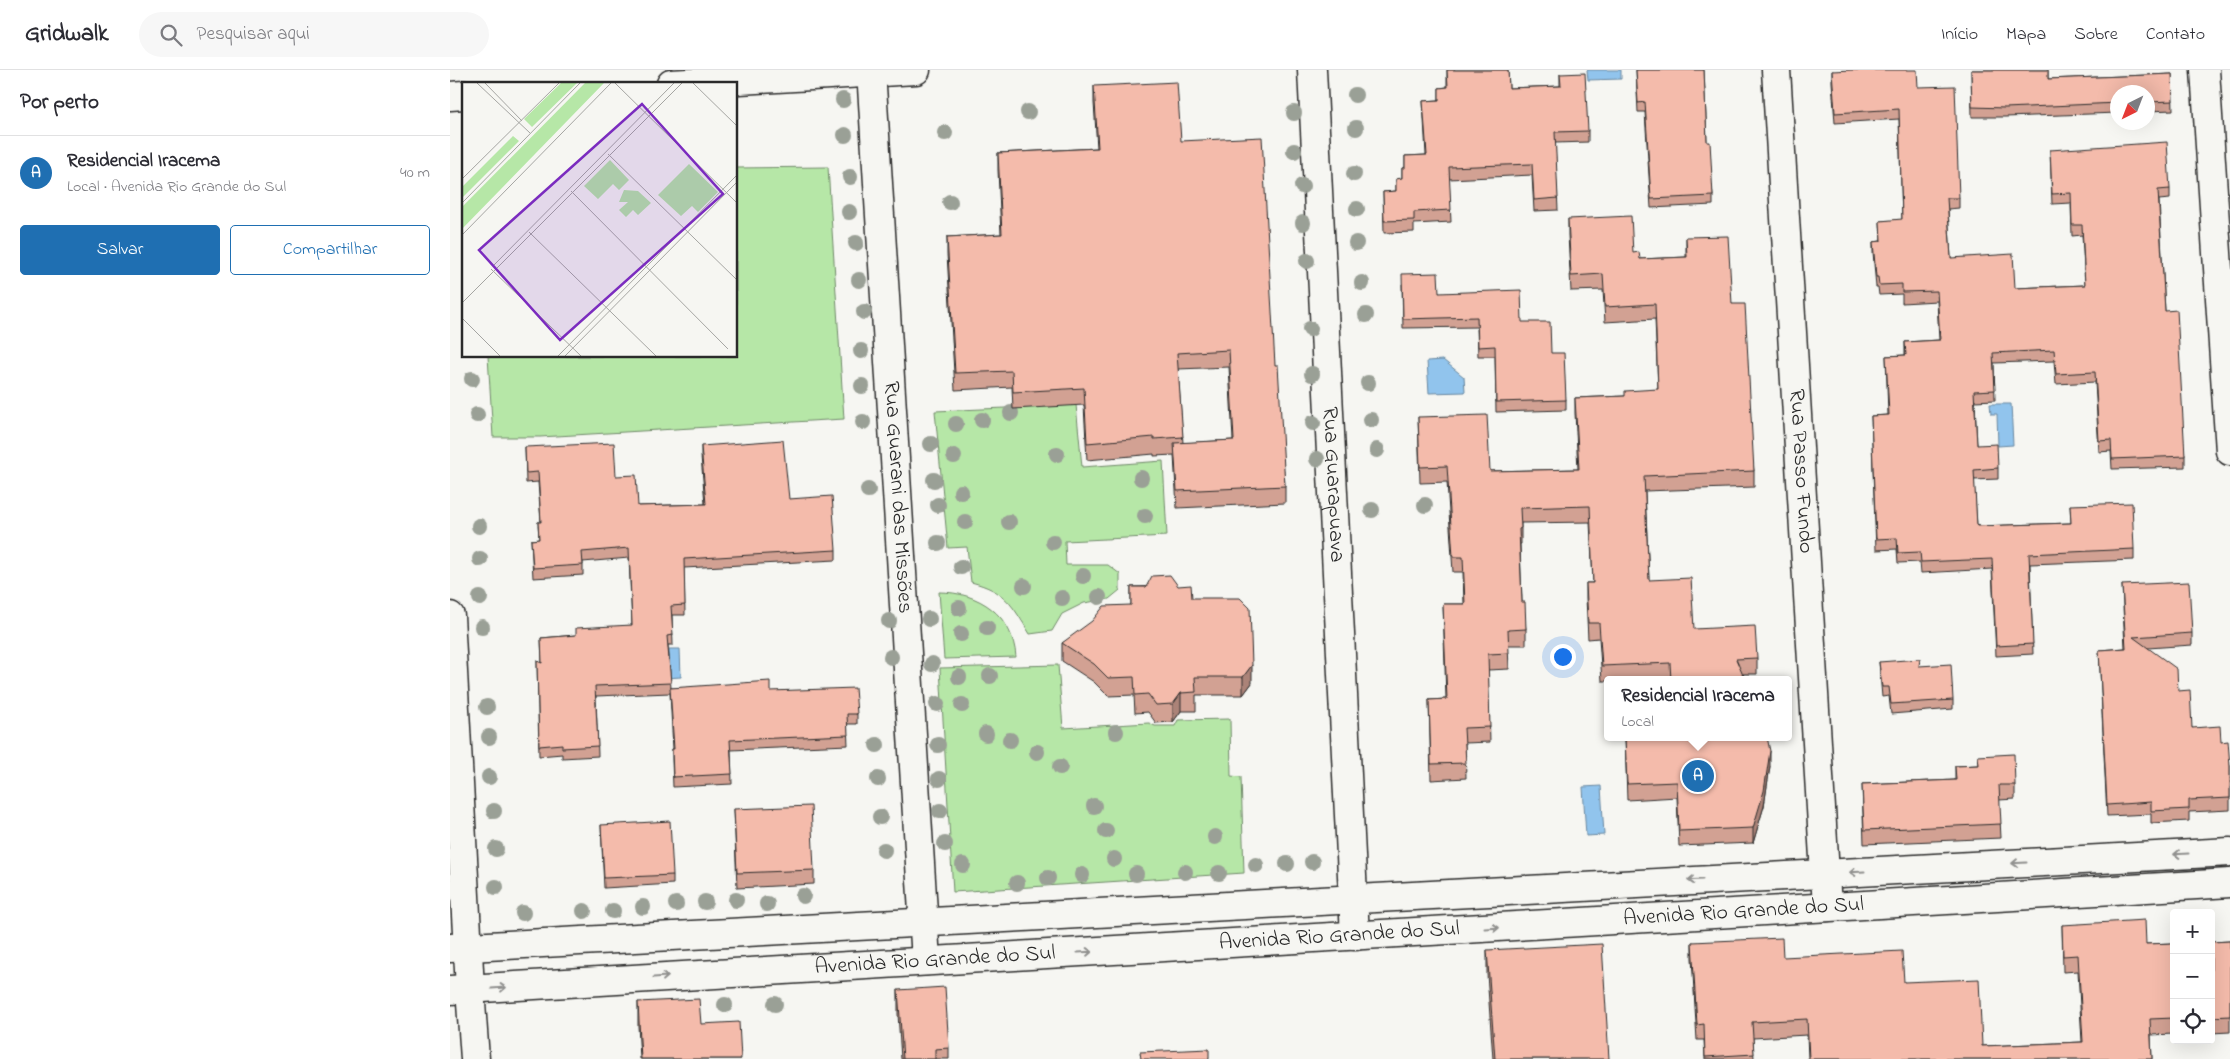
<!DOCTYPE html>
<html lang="pt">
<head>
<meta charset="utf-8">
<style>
  :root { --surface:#fff; --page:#f7f7f7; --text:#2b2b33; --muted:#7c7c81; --line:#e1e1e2; --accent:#1f6fb2 }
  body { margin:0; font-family:"Indie Flower",sans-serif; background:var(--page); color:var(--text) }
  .controls { position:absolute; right:15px; bottom:15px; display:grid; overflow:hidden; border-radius:5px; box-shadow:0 5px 20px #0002 }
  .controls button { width:45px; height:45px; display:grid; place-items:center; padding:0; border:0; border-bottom:1px solid var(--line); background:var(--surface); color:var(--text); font:25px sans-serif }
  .compass { position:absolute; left:1660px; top:15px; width:45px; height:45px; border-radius:50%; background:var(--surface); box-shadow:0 5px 20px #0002; rotate:222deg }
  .you { position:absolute; left:1112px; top:586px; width:18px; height:18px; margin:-12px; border:4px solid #fff; border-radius:50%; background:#1a73e8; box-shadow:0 0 0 8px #1a73e833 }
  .badge { display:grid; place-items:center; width:32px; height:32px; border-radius:50%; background:var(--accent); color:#fff; font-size:16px; font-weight:700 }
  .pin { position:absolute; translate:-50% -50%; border:2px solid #fff; box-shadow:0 1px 5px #0006 }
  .popup { position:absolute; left:1154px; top:606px; width:188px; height:65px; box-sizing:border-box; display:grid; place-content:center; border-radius:5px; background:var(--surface); filter:drop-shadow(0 1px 4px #0005); font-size:16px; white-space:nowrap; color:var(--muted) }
  .popup b { font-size:19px; color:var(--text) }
  .popup::after { content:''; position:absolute; left:50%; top:100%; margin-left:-10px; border:10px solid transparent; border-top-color:var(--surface) }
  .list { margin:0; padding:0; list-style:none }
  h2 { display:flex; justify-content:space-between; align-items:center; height:65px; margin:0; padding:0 20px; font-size:21px }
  h2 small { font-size:16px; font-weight:400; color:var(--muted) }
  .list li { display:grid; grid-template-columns:32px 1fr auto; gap:15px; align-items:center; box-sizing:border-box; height:75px; padding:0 20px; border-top:1px solid var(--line) }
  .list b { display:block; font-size:19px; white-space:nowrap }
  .list p { margin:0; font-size:16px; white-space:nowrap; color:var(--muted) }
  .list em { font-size:16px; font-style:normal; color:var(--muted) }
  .actions { display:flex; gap:10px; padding:15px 20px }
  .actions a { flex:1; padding:11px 0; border:1px solid var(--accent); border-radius:5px; text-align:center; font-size:18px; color:var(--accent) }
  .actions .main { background:var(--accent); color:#fff }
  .icon { flex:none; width:28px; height:28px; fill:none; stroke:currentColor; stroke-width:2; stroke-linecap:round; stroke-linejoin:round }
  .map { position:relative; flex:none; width:1780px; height:989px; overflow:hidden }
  header { display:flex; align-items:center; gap:30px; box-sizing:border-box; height:70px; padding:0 25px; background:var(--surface); border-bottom:1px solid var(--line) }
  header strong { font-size:24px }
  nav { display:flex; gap:28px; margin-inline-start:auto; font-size:18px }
  .search { width:350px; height:45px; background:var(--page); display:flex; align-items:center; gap:12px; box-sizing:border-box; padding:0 18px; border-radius:28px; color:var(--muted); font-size:19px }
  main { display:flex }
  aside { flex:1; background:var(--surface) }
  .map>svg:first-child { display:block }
  .green { fill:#b6e7a7; stroke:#708969 }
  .water { fill:#91c4ed; stroke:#68879f }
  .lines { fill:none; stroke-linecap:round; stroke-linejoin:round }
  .street-casing { stroke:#2b2b2b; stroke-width:31 }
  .secondary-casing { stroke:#2b2b2b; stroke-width:31 }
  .street { stroke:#f6f6f2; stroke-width:28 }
  .secondary { stroke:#f6f6f2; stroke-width:28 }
  .tree { fill:#9aa096 }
  .wall { fill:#d2a193; stroke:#2b2b2b; fill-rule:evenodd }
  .shaded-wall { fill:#ab8378; stroke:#2b2b2b }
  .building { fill:#f4bbab; stroke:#2b2b2b }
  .oneway { stroke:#90908e }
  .labels { text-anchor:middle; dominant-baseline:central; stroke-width:4.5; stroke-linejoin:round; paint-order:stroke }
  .street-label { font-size:22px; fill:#2b2b2b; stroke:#f6f6f2 }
  .inset-road { fill:none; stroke:#a5a5a2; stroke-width:1 }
  .view { fill:#7b2cbf; fill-opacity:0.15; stroke:#7b2cbf; stroke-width:2.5 }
  .inset-edge { fill:none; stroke:#2b2b2b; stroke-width:2.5 }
</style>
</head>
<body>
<header>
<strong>Gridwalk</strong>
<div class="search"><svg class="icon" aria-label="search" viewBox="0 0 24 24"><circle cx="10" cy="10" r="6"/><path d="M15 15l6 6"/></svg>Pesquisar aqui</div>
<nav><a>Início</a><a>Mapa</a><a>Sobre</a><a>Contato</a></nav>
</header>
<main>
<aside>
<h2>Por perto<small></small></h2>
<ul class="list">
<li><span class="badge">A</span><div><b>Residencial Iracema</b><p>Local · Avenida Rio Grande do Sul</p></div><em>40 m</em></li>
</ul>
<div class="actions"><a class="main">Salvar</a><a>Compartilhar</a></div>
</aside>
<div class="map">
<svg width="1780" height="989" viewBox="0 0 1780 989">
  <rect width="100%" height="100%" fill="#f6f6f2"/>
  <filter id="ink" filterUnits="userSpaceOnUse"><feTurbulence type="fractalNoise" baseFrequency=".02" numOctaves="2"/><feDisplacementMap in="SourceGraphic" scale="10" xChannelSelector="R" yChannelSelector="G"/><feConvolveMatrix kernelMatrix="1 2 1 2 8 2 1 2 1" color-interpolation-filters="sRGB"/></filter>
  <g filter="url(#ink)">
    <g class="green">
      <polygon points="378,97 394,349 90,367 43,367 38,286 286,286 286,98"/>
      <path d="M 626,335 L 632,397 L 713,391 L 717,466 L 615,471 L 616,495 L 658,495 L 670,504 L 670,520 L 659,529 L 634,533 L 612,544 L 602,561 L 580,564 C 562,535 556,521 521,512 L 517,477 L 498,478 L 485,341 Z"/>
      <path d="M 489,522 C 529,522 563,545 566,587 L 494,589 Z"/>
      <polygon points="608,595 613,658 699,653 705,656 725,656 728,650 780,649 781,706 791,707 794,803 503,822 490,598"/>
    </g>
    <g class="water">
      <polygon points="1137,0 1171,0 1171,9 1138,10"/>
      <polygon points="993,290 1014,307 1015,322 979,323 977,291"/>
      <polygon points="1540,334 1561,334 1563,375 1548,376 1547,344 1541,344"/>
      <polygon points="219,579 230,579 231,607 199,609 204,600 220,599"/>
      <polygon points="1151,716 1154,765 1136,766 1133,717"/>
    </g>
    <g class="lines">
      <g class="street-casing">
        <g id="street">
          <path id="s1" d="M 421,0 L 476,891"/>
          <path id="s2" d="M 862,0 L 905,866"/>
          <path id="s3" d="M 1326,0 L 1377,837"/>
          <polyline points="1755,0 1780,381"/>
          <polyline points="0,546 20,919 25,989"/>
        </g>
      </g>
      <g class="secondary-casing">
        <g id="secondary">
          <polyline points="221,14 466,0"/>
          <polyline points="0,26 14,25"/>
          <polyline points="0,878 1780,782"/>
          <path id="s4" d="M 0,920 L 1780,813"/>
        </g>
      </g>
      <use href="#street" class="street"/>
      <use href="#secondary" class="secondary"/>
    </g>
    <g class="tree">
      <circle cx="905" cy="25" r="8"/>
      <circle cx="393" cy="30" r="8"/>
      <circle cx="578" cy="42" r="8"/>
      <circle cx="844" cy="43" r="8"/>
      <circle cx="906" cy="58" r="8"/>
      <circle cx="495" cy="63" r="8"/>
      <circle cx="395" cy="65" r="8"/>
      <circle cx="844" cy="81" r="8"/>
      <circle cx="904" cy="104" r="8"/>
      <circle cx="400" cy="107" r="8"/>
      <circle cx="852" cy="116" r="8"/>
      <circle cx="500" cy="132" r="8"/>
      <circle cx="907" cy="139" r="8"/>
      <circle cx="399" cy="142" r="8"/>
      <circle cx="853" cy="153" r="8"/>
      <circle cx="406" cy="173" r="8"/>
      <circle cx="906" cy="173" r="8"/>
      <circle cx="857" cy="191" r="8"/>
      <circle cx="409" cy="210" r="8"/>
      <circle cx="912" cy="213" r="8"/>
      <circle cx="414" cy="242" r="8"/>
      <circle cx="916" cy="245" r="8"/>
      <circle cx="860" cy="259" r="8"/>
      <circle cx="411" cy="281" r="8"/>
      <circle cx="862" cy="304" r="8"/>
      <circle cx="22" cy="309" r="8"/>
      <circle cx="918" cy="313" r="8"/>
      <circle cx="412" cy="316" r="8"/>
      <circle cx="561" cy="343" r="8"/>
      <circle cx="27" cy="345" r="8"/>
      <circle cx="532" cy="350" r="8"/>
      <circle cx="921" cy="350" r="8"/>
      <circle cx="413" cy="352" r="8"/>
      <circle cx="863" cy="353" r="8"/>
      <circle cx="506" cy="354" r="8"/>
      <circle cx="481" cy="374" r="8"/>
      <circle cx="927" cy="380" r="8"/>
      <circle cx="607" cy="384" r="8"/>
      <circle cx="504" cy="386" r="8"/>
      <circle cx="867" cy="389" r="8"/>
      <circle cx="691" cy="408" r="8"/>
      <circle cx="484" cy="410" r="8"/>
      <circle cx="418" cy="420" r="8"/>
      <circle cx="511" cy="422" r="8"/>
      <circle cx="488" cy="435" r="8"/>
      <circle cx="975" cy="435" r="8"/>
      <circle cx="922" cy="440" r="8"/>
      <circle cx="695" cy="446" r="8"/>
      <circle cx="515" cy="452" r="8"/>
      <circle cx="559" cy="452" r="8"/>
      <circle cx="29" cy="456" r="8"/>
      <circle cx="603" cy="472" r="8"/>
      <circle cx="488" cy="473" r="8"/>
      <circle cx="30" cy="489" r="8"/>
      <circle cx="511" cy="497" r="8"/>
      <circle cx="633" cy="506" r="8"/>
      <circle cx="574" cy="516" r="8"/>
      <circle cx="649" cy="527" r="8"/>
      <circle cx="30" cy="528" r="8"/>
      <circle cx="612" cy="528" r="8"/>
      <circle cx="509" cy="538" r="8"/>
      <circle cx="479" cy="549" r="8"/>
      <circle cx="439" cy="551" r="8"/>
      <circle cx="32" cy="557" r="8"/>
      <circle cx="537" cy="558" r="8"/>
      <circle cx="511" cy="564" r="8"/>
      <circle cx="441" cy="587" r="8"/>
      <circle cx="482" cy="594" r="8"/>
      <circle cx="540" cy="606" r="8"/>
      <circle cx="509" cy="607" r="8"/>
      <circle cx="487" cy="634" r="8"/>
      <circle cx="512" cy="635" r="8"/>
      <circle cx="37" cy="637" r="8"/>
      <circle cx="666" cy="662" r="8"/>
      <circle cx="536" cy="664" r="8"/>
      <circle cx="39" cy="667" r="8"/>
      <circle cx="560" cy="670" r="8"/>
      <circle cx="427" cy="675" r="8"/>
      <circle cx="488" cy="675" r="8"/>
      <circle cx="587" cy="682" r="8"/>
      <circle cx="610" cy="697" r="8"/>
      <circle cx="39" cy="707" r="8"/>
      <circle cx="428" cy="709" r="8"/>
      <circle cx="489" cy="709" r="8"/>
      <circle cx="644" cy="736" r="8"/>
      <circle cx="44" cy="741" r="8"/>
      <circle cx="490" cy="741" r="8"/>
      <circle cx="430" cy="747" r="8"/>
      <circle cx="656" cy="761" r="8"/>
      <circle cx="765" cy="767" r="8"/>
      <circle cx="495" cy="774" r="8"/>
      <circle cx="46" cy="779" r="8"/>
      <circle cx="434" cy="780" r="8"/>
      <circle cx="664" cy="789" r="8"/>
      <circle cx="862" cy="792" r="8"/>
      <circle cx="837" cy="794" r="8"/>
      <circle cx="513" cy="795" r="8"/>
      <circle cx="806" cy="795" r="8"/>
      <circle cx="735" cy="802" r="8"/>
      <circle cx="769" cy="803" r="8"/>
      <circle cx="686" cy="804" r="8"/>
      <circle cx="632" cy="805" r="8"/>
      <circle cx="598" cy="808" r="8"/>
      <circle cx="567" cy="813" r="8"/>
      <circle cx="46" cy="817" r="8"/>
      <circle cx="353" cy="826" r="8"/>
      <circle cx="286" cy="830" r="8"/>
      <circle cx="255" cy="832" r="8"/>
      <circle cx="226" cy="834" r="8"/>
      <circle cx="317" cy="834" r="8"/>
      <circle cx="193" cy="837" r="8"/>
      <circle cx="134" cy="841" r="8"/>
      <circle cx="163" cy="841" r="8"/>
      <circle cx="73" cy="843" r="8"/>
      <circle cx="325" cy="934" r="8"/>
      <circle cx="275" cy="935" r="8"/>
    </g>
    <g class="wall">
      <polygon points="997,0 1058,0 1059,18 1110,16 1110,4 1138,61 1138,72 1105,73 1108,140 1084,141 1082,105 999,109 1001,152 964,154 964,162 934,163 933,122 946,121 946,109 952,108 952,98 955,98 955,86 976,85 973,31 989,30 989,18 997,17"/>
      <polygon points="1186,0 1254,0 1257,72 1263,126 1263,135 1201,138 1195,42 1188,42"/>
      <polygon points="1521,0 1598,0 1598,9 1722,4 1723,40 1698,41 1698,22 1668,22 1668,43 1555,47 1522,47"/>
      <polygon points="1382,1 1468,17 1509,128 1509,138 1498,139 1501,188 1565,218 1635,215 1632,165 1622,166 1621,133 1602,134 1600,80 1720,119 1720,129 1709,130 1715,241 1735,386 1735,397 1662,399 1661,381 1649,382 1645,312 1606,314 1604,291 1544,293 1545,330 1525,331 1527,375 1548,398 1548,409 1524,410 1527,456 1621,453 1620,435 1684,479 1684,490 1580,494 1583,584 1546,586 1542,499 1471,503 1470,492 1448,493 1447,479 1426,480 1421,346 1438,345 1436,286 1455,285 1455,272 1489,270 1487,231 1452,233 1452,224 1429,225 1428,217 1426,217 1423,182 1423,172 1431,171 1430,151 1452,150 1449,49 1385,53 1382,12"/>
      <path d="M 644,16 L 731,71 L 825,295 L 835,416 L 835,433 L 727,438 L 724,385 L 704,386 L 704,384 L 637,390 L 634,335 L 563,339 L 562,317 L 505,320 L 497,184 L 497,167 L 551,164 L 548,100 L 548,83 L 647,78 L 644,33 ZM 779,297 L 783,370 L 733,373 L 728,299 Z"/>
      <polygon points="1118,149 1183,183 1190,189 1236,187 1236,167 1282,234 1304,401 1304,417 1195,421 1199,510 1244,559 1307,588 1307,604 1293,604 1295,610 1220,610 1220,608 1185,610 1158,610 1158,611 1152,611 1149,568 1138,569 1136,528 1136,513 1143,513 1140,452 1071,453 1071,474 1070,474 1072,532 1076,559 1076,575 1058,575 1059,599 1038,600 1040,672 1015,673 1016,708 981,710 979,630 996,629 993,534 1014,534 1013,502 1003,502 997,412 970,413 968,347 1040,401 1128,399 1125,343 1125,328 1175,326 1208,319 1205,249 1155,252 1153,220 1121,221 1118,165"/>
      <polygon points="952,214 989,223 1072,252 1101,283 1116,330 1116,340 1046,342 1045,286 1028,286 1027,257 953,258"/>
      <polygon points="251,376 339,429 386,480 386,490 234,498 235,545 222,545 223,575 218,575 221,618 320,621 407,644 407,654 397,654 398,675 281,680 282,714 223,717 222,689 222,679 223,679 220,623 146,626 148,686 112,688 112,684 89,686 87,591 92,593 91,568 126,565 182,555 179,488 133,492 133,505 83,508 81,470 89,469 88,452 91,452 88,412 76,413 75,377 166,406 188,436 255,434 251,386"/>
      <polygon points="1672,515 1742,563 1742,575 1698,578 1728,621 1742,658 1771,672 1780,696 1780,740 1739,742 1739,751 1701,753 1701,744 1657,746 1649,580 1675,578"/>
      <polygon points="728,516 742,528 802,613 793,625 746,625 746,641 731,641 723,652 706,653 698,642 685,643 684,625 658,626 644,612 612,591 612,573 681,535 681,517"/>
      <polygon points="1429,592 1503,630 1503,639 1441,644 1439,626 1432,627"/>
      <polygon points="1175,667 1320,696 1314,736 1303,773 1229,776 1227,727 1177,730"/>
      <polygon points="1528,686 1565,715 1565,729 1549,730 1551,768 1414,774 1412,714 1505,710 1505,696 1528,695"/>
      <polygon points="284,739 364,800 364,814 287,818"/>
      <polygon points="151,755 223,805 223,814 154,818"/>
      <polygon points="1612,855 1696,874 1724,873 1724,964 1701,965 1702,989 1358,989 1357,965 1303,968 1304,989 1255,989 1254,970 1247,970 1242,888 1242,872 1333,887 1454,912 1532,976 1632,972 1628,901 1613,902"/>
      <polygon points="1780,871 1780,962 1761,963 1761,872"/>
      <polygon points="1037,880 1159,989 1043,989 1037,904"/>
      <polygon points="448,920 499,978 499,989 451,989 448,944"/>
      <polygon points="188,932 251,954 291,989 190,989 188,956"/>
    </g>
    <g class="shaded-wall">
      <polygon points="802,595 802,613 793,625 793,607"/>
      <polygon points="731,623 731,641 723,652 723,634"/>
      <polygon points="1320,681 1320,696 1314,736 1303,773 1303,758"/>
    </g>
    <g class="building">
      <polygon points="997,0 1058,0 1059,18 1111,16 1110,4 1135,3 1138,61 1105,62 1108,128 1084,130 1082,94 999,97 1001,140 964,142 964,150 934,151 933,122 946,121 946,109 952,108 952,98 955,98 955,86 977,85 973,31 989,30 989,18 998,17"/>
      <polygon points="1186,0 1254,0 1257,72 1260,72 1263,126 1201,129 1195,32 1188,33"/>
      <polygon points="1402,0 1467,0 1468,17 1505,16 1509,128 1497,128 1501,188 1563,184 1565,218 1635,215 1632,155 1622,155 1621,123 1602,124 1600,80 1717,72 1720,119 1708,120 1715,241 1727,240 1735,386 1662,389 1661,370 1649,371 1645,302 1606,304 1604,280 1543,283 1545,320 1524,321 1527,375 1547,374 1548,398 1524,400 1527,456 1621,453 1620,435 1682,433 1684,479 1579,484 1583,574 1546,576 1542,489 1471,492 1470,482 1448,483 1447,468 1426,469 1421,346 1439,345 1436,286 1456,285 1455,272 1490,270 1487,221 1452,222 1452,214 1429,215 1428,207 1426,207 1423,172 1431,171 1430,151 1452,149 1449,39 1385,43 1382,1"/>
      <polygon points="1521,0 1598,0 1598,9 1722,4 1723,31 1698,32 1698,22 1668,22 1668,33 1555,38 1522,37"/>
      <polygon points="727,12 731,71 812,67 825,295 828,295 835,416 727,421 724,373 784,370 779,280 727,283 733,367 704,369 704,367 637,373 634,318 563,322 562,301 505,303 497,167 552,164 548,83 648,78 644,16"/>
      <polygon points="1181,146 1183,183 1189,182 1190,189 1237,187 1236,167 1278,166 1282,234 1295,234 1304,401 1194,406 1199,510 1241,508 1244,559 1305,556 1307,588 1286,589 1295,610 1221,610 1220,593 1152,596 1149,553 1138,553 1136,513 1143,513 1140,436 1070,438 1071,458 1069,459 1072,532 1075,532 1076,559 1058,560 1059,583 1038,584 1040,657 1014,658 1016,693 981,694 979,630 997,629 993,534 1015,534 1013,487 1003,487 997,396 970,397 968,347 1037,345 1040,401 1129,399 1125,328 1175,326 1175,321 1208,319 1205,234 1155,237 1153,204 1121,206 1118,149"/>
      <polygon points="988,203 989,223 1071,220 1072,252 1100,252 1101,283 1114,283 1116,330 1046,332 1045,276 1028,277 1027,247 953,249 952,204"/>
      <polygon points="333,370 339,429 382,426 386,480 234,489 235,535 221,536 223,565 217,566 221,613 145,616 148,676 112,678 112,674 89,676 87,591 92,593 91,568 126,565 126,558 182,555 179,478 132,482 133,495 83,498 81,470 89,469 88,452 91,452 88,402 76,403 75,377 164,373 166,406 186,405 188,436 256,434 251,376"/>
      <polygon points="720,505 728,516 741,515 742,528 790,528 800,538 802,595 793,607 745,607 746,622 731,623 723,634 706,635 698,624 685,625 684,607 658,608 644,594 612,573 642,551 654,536 681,535 681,517 696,517 702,506"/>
      <polygon points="1739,512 1742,563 1683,567 1727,599 1728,621 1740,620 1742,658 1770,656 1771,672 1778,671 1780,696 1780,728 1739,730 1739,739 1701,741 1701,732 1657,735 1649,580 1676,578 1672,515"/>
      <polygon points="1470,589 1469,596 1501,594 1503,630 1441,634 1439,617 1432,617 1429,592"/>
      <polygon points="320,611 320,621 405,618 407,644 397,644 398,665 280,670 282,704 223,707 222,679 224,679 220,618"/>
      <polygon points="1175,667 1317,667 1320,681 1314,721 1303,758 1229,761 1227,712 1177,714"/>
      <polygon points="1564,684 1565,715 1549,715 1551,754 1414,760 1412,714 1506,710 1505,696 1529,695 1528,686"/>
      <polygon points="361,736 364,800 287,803 284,739"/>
      <polygon points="220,751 223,805 154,808 151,755"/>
      <polygon points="1695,850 1696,874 1724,873 1724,948 1700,949 1702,989 1359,989 1357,949 1302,952 1304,984 1255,987 1254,954 1247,955 1242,872 1332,868 1333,887 1452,881 1454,912 1529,909 1532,976 1633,972 1628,885 1613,886 1612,855"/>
      <polygon points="1780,871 1780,946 1761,947 1761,872"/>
      <polygon points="1152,874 1159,989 1045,989 1037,880"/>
      <polygon points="495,917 499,978 485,979 485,989 453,989 448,920"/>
      <polygon points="249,929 251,954 289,952 291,989 191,989 188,932"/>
      <polygon points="759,979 759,989 691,989 690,982"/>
    </g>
    <defs><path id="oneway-shaft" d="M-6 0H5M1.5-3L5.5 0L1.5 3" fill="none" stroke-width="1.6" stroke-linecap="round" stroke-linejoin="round" transform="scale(1.25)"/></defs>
    <g class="oneway">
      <use href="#oneway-shaft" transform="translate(1731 784) rotate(177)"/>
      <use href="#oneway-shaft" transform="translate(1569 793) rotate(177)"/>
      <use href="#oneway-shaft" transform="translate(1407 802) rotate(177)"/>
      <use href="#oneway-shaft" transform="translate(1245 810) rotate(177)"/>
      <use href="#oneway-shaft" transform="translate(1042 858) rotate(-3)"/>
      <use href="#oneway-shaft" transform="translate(635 882) rotate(-3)"/>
      <use href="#oneway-shaft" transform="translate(211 907) rotate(-4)"/>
      <use href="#oneway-shaft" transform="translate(49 918) rotate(-4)"/>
    </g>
  </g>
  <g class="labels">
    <g class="street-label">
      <text stroke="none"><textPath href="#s3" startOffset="402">Rua Passo Fundo</textPath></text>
      <text stroke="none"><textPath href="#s2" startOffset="415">Rua Guarapuava</textPath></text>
      <text stroke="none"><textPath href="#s1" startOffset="428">Rua Guarani das Missões</textPath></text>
      <text stroke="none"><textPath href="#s4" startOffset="1296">Avenida Rio Grande do Sul</textPath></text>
      <text stroke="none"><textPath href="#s4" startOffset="891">Avenida Rio Grande do Sul</textPath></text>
      <text stroke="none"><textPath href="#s4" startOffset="486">Avenida Rio Grande do Sul</textPath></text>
    </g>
  </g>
  <g transform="translate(12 12)">
    <rect width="275" height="275" fill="#f6f6f2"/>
    <path d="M 99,1 L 115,1 L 70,45 L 62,37 ZM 123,1 L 142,1 L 0,147 L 0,125 ZM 51,54 L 57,59 L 0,116 L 0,105 ZM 148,78 L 167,98 L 157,108 L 151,102 L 136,117 L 122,104 ZM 227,82 L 256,110 L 236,130 L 230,124 L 219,134 L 196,113 ZM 162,108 L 176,109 L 189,121 L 176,133 L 171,128 L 164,135 L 157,128 L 166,120 L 157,120 Z" fill="#b6e7a7"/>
    <path class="inset-road" d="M 15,1 L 68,51M 23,1 L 60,39M 153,1 L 275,121M 231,1 L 275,44M 146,72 L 275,198M 0,97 L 97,1M 109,109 L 266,267M 0,121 L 118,1M 67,150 L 194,274M 0,153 L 149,1M 31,184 L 212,1M 29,187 L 119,274M 0,221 L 220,1M 0,236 L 38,274M 96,274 L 275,93M 103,274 L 275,100"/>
    <path class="view" d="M 180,22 L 261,112 L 98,258 L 17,168 Z"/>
    <rect width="275" height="275" class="inset-edge"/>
  </g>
</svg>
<div class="controls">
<button>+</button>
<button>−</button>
<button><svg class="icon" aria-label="locate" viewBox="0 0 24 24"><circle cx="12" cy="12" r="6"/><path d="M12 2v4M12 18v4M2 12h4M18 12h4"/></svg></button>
</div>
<svg class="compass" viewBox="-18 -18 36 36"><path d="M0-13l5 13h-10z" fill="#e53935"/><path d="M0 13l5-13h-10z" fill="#7c7c81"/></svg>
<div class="you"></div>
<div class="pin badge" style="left:1248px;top:706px">A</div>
<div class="popup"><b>Residencial Iracema</b>Local</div>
</div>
</main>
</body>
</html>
